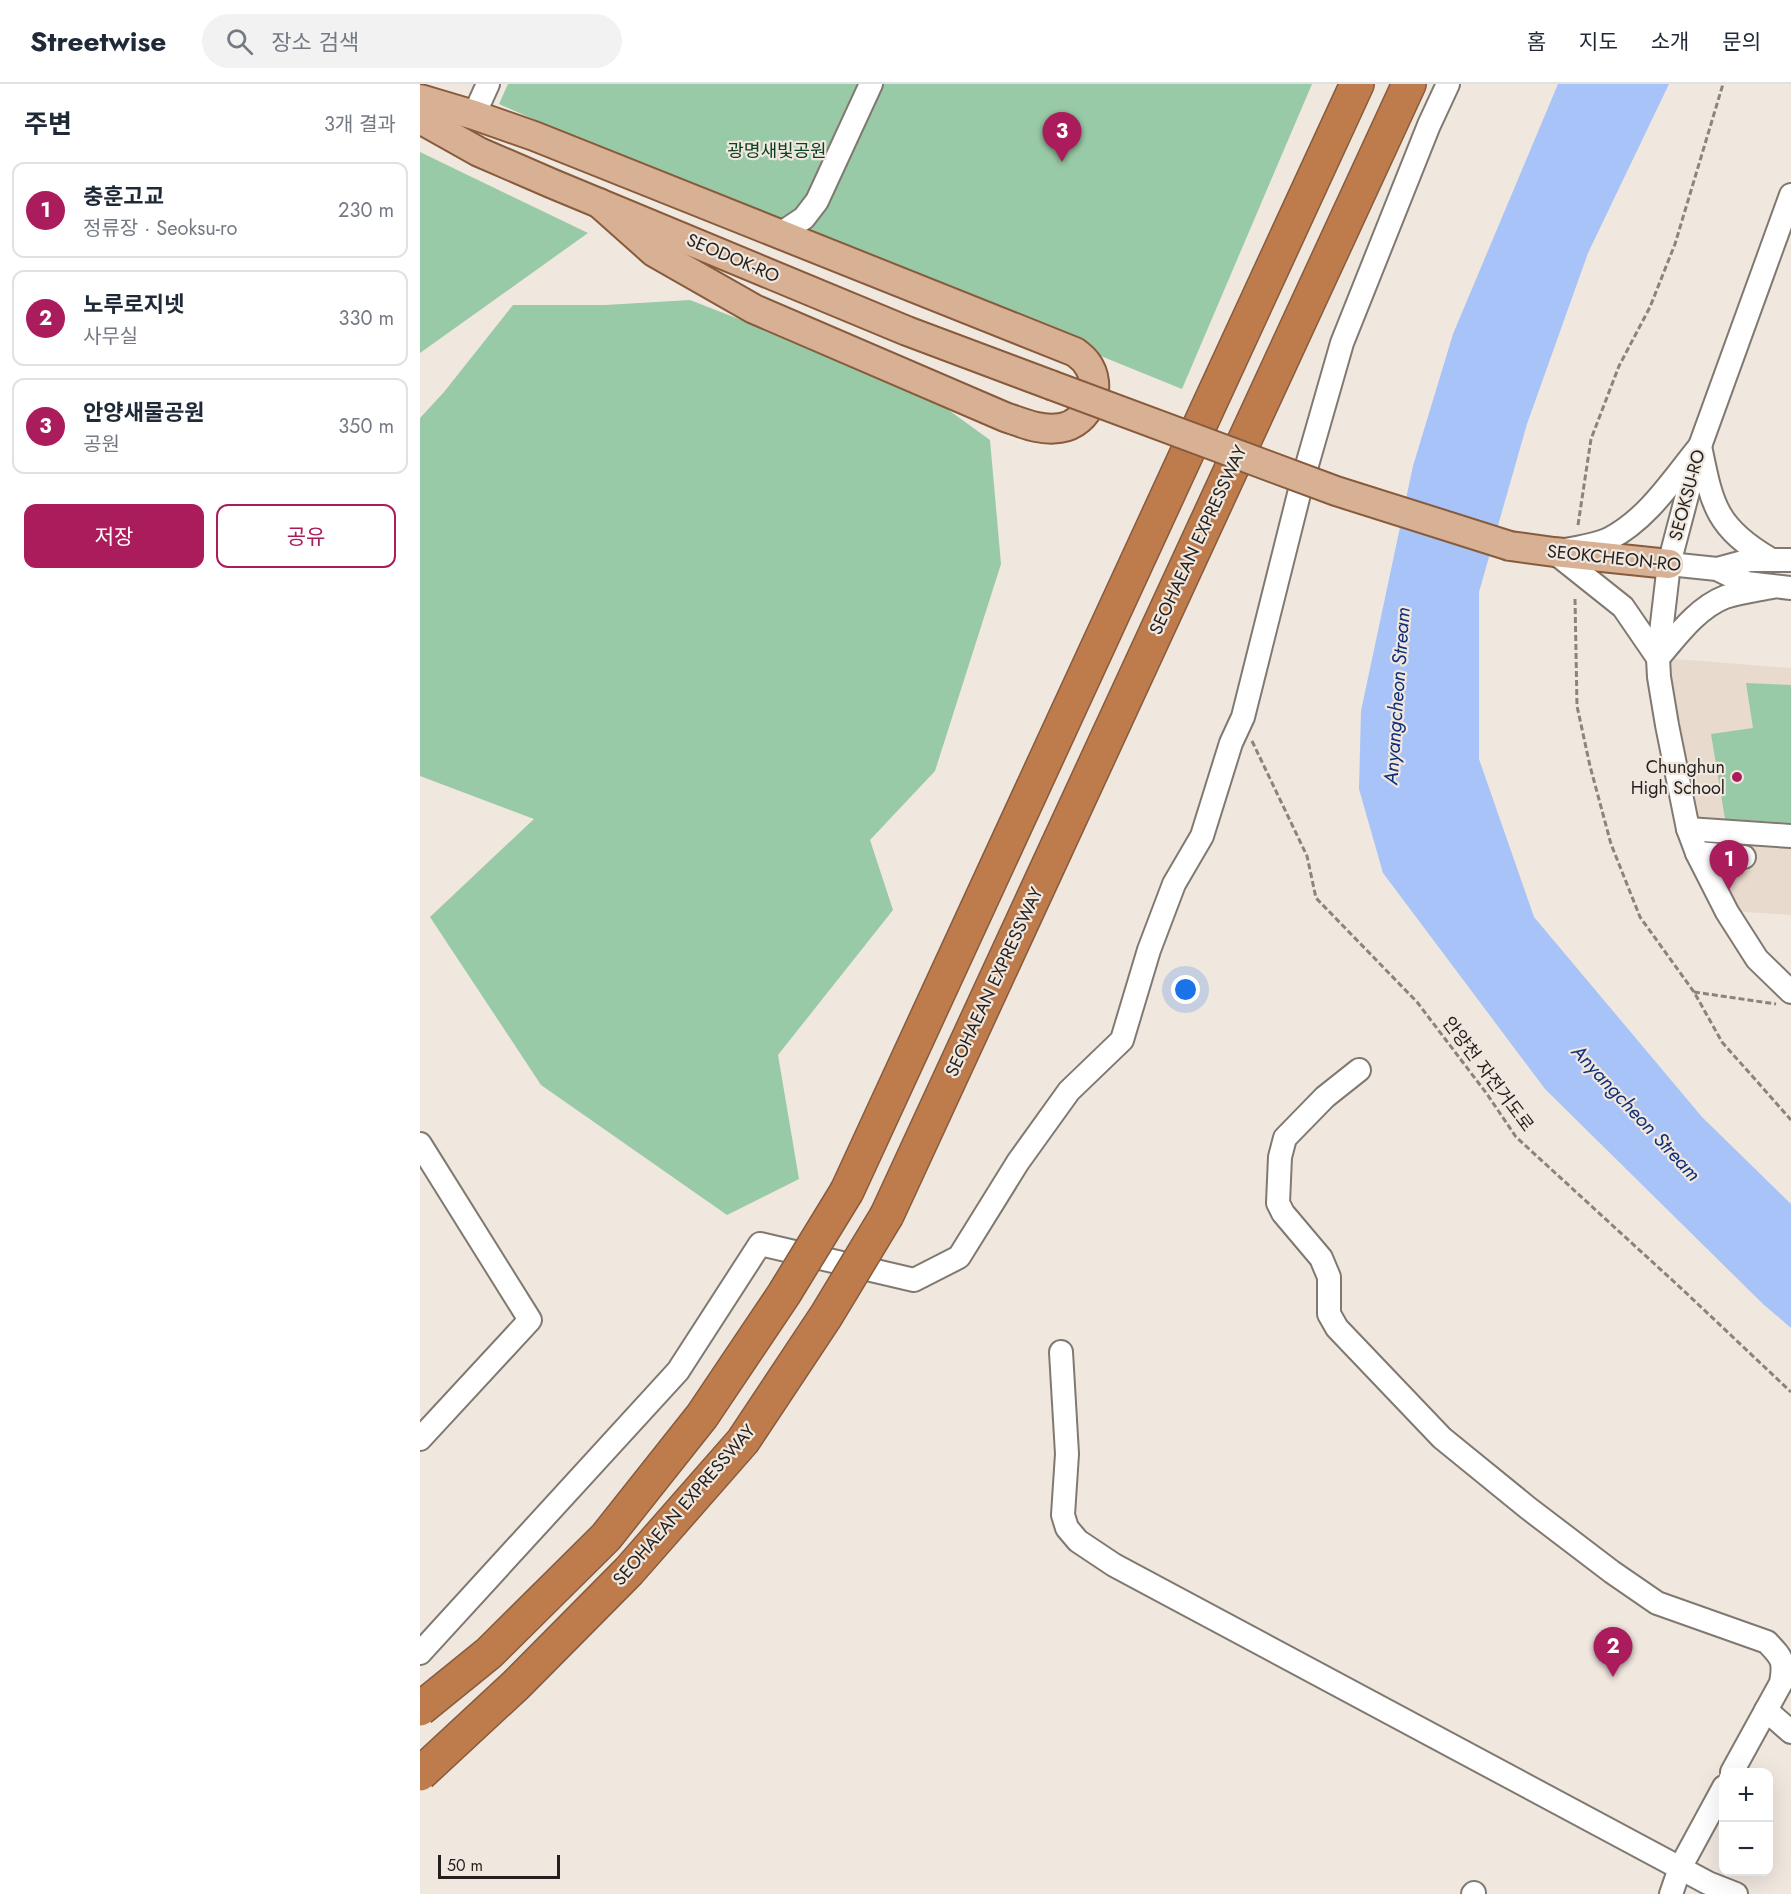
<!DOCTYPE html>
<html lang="ko">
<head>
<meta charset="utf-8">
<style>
  :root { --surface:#fff; --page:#f2f2f3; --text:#1f2937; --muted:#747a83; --line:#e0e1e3; --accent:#aa1c5b }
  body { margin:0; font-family:Jost,"Noto Sans KR",sans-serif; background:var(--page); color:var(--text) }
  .controls { position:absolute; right:18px; bottom:18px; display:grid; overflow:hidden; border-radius:12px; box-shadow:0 6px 24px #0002 }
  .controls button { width:54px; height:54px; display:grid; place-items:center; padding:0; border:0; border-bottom:2px solid var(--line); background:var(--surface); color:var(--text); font:30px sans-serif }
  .scale { position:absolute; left:18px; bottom:15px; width:122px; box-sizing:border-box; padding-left:6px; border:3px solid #221f1d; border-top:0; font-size:16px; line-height:21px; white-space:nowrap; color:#221f1d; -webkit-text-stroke:4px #f0e7df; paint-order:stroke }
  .you { position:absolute; left:766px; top:906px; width:21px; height:21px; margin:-15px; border:4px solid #fff; border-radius:50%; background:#1a73e8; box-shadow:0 0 0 9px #1a73e833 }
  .badge { display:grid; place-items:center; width:39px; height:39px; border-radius:50%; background:var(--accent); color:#fff; font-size:20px; font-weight:700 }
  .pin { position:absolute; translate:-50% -50px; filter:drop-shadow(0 2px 3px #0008) }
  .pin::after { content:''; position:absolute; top:32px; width:21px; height:18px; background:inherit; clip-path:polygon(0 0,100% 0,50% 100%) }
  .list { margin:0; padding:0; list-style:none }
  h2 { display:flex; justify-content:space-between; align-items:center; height:78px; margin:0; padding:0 24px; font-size:26px }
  h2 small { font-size:20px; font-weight:400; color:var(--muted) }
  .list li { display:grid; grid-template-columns:39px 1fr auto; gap:18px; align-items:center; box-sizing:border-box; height:96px; margin:0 12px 12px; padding:0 12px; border:2px solid var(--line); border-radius:12px }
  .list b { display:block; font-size:22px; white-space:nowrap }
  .list p { margin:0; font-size:20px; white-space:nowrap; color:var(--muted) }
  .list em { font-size:20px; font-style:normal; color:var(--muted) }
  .actions { display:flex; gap:12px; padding:18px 24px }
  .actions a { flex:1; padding:14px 0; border:2px solid var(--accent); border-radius:12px; text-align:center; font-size:21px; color:var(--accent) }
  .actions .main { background:var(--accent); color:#fff }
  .icon { flex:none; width:33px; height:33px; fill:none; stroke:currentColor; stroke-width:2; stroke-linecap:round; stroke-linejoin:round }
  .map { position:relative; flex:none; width:1371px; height:1810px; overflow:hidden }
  header { display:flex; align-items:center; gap:36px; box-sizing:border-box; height:84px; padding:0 30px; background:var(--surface); border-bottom:2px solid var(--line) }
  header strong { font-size:28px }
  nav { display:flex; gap:33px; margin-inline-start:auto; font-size:21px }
  .search { width:420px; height:54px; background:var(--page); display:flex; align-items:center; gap:15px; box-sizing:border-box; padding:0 21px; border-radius:33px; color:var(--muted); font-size:22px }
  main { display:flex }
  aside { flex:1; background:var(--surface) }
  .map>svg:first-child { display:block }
  .built { fill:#e8dacc }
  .green { fill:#99caa7 }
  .water { fill:#a8c3f8 }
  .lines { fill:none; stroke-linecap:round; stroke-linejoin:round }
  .minor-casing { stroke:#807971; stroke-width:26 }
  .major-casing { stroke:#875b3c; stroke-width:32 }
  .highway-casing { stroke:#875b3c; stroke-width:36 }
  .path { stroke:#8a847f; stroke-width:3; stroke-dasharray:6 3; stroke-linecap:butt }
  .minor { stroke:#fff; stroke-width:22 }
  .major { stroke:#d8b094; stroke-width:28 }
  .highway { stroke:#be7c4d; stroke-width:33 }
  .major-bridge-casing { stroke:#875b3c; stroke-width:32; stroke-linecap:butt }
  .highway-bridge-casing { stroke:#875b3c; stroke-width:36; stroke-linecap:butt }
  .major-bridge { stroke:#d8b094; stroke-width:28 }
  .highway-bridge { stroke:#be7c4d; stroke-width:33 }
  .poi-dot { fill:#aa1c5b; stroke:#f0e7df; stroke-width:2 }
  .labels { text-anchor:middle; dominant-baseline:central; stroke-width:4.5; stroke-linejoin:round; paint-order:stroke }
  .park-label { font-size:18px; fill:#084222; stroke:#f0e7df }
  .street-label { font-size:18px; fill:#221f1d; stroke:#f0e7df }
  .poi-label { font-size:18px; fill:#221f1d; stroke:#f0e7df; text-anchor:end }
  .water-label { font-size:20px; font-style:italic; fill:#10307a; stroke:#f0e7df }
</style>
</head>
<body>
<header>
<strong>Streetwise</strong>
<div class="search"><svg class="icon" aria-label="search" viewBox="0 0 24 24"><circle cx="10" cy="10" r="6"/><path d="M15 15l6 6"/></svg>장소 검색</div>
<nav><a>홈</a><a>지도</a><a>소개</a><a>문의</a></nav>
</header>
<main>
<aside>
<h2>주변<small>3개 결과</small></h2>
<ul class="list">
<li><span class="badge">1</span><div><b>충훈고교</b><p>정류장 · Seoksu-ro</p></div><em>230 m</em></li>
<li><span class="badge">2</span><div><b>노루로지넷</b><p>사무실</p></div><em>330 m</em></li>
<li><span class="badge">3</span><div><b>안양새물공원</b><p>공원</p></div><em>350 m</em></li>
</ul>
<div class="actions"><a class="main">저장</a><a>공유</a></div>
</aside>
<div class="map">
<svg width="1371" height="1810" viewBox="0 0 1371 1810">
  <rect width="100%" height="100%" fill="#f0e7df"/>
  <polygon class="built" points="1242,574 1371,584 1371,831 1312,827 1282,768"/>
  <g class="green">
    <path d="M 88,0 L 892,0 L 762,305 C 533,212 305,120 79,20 Z"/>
    <polygon points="0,68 168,149 0,269"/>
    <polygon points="270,216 501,306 570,356 581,480 515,687 450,756 473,826 358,971 379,1095 307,1131 121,1001 10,833 114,735 0,692 0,334 24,308 93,221 185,221"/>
    <polygon points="1326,599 1371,601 1371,739 1305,735 1291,650 1333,644"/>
  </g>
  <polygon class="water" points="1138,0 1249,0 1168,169 1107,340 1059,508 1059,675 1114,833 1282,1033 1371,1120 1371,1244 1343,1220 1125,1005 963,789 939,705 941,627 993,382 1033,250"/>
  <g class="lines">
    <g class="minor-casing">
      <g id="minor">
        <polyline points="54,31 68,0"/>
        <polyline points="1371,111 1280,362 1249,480 1238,574 1239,593 1247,641 1268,745 1277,769 1307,828 1337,875 1371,908"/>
        <polyline points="360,150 384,134 397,117 451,0"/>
        <path d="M 1350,475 C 1295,443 1292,420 1280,362 C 1253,395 1228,435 1189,455 C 1174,462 1150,465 1134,468 L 1203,523 L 1238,574 C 1257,552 1277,524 1305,513 C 1320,508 1337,506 1352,503"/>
        <polyline points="1249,480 1297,485 1326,499 1371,504"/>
        <polyline points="1297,485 1330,476 1371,476"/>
        <polyline points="1268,745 1371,752"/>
        <polyline points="1277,769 1324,773"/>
        <path d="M 939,986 L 905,1013 L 865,1054 L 860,1073 L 858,1119 L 863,1129 L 901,1174 L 909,1193 L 909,1230 L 917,1244 L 1022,1354 L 1108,1424 L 1192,1488 L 1237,1519 L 1347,1558 C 1362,1574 1365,1576 1361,1599 L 1312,1688"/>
        <polyline points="0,1060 110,1236 0,1355"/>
        <polyline points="641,1268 647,1370 643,1431 647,1444 658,1457 694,1481 1288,1799 1316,1810"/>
        <polyline points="0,1569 258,1287 340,1160 494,1196 539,1173 598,1078 649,1007 702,956 729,866 754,800 782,752 811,659 823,633 881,402 922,259 1009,41 1028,0"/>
        <polyline points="1346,1626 1371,1648"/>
        <polyline points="1053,1810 1054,1809"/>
        <polyline points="1251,1810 1260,1784 1304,1703"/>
      </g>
    </g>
    <g class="major-casing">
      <g id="major">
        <path d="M 0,15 L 54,31 L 114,52 L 655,268 C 659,271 663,274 666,278 C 685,302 669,340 640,344 C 620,347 603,339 585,333 L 334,225 L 234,168 L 179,119"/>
        <polyline points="0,35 59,68 133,100 487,247 631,301"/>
        <polyline points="1090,462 1134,468 1249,480"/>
      </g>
    </g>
    <g class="highway-casing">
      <g id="highway">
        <polyline points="427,1107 937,0"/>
        <polyline points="467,1131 989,0"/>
      </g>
    </g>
    <g class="path">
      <polyline points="1158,441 1171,355 1199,282 1230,223 1255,160 1303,0"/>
      <polyline points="1155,515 1157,622 1170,682 1191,760 1220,833 1274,908 1302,958 1371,1036"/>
      <polyline points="832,657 887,772 896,814 997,918 1067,1010 1096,1053 1263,1206 1371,1308"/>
      <polyline points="1274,908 1356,920"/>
    </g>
    <use href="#minor" class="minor"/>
    <use href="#major" class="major"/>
    <use href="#highway" class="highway"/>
    <g class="major-bridge-casing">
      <polyline id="major-bridge" points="631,301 916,407 1090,462"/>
    </g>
    <g class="highway-bridge-casing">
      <g id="highway-bridge">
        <polyline points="0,1625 69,1569 186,1453 282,1332 364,1210 427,1107"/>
        <polyline points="0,1690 96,1601 209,1487 323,1357 406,1232 467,1131"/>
      </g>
    </g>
    <use href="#major-bridge" class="major-bridge"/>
    <use href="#highway-bridge" class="highway-bridge"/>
  </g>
  <circle class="poi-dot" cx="1317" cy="693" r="6"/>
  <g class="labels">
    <g class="park-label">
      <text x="357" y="67">광명새빛공원</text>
    </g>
    <g class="street-label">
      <text transform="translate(313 174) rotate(23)">SEODOK-RO</text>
      <text transform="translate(1267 411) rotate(-75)">SEOKSU-RO</text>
      <text transform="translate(778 456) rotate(-65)">SEOHAEAN EXPRESSWAY</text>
      <text transform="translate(1194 474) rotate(6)">SEOKCHEON-RO</text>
      <text transform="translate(574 898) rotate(-65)">SEOHAEAN EXPRESSWAY</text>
      <text transform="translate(1068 990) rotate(53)">안양천 자전거도로</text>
      <text transform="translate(264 1421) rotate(-49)">SEOHAEAN EXPRESSWAY</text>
    </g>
    <g class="poi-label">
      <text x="1305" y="683">Chunghun<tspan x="1305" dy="21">High School</tspan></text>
    </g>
    <g class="water-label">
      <text transform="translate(977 612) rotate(-86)">Anyangcheon Stream</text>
      <text transform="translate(1216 1029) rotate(47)">Anyangcheon Stream</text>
    </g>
  </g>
</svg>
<div class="controls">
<button>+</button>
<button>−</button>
</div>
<div class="scale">50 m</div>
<div class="you"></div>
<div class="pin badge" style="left:1309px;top:806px">1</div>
<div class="pin badge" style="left:1193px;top:1593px">2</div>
<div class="pin badge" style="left:642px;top:78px">3</div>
</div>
</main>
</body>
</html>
